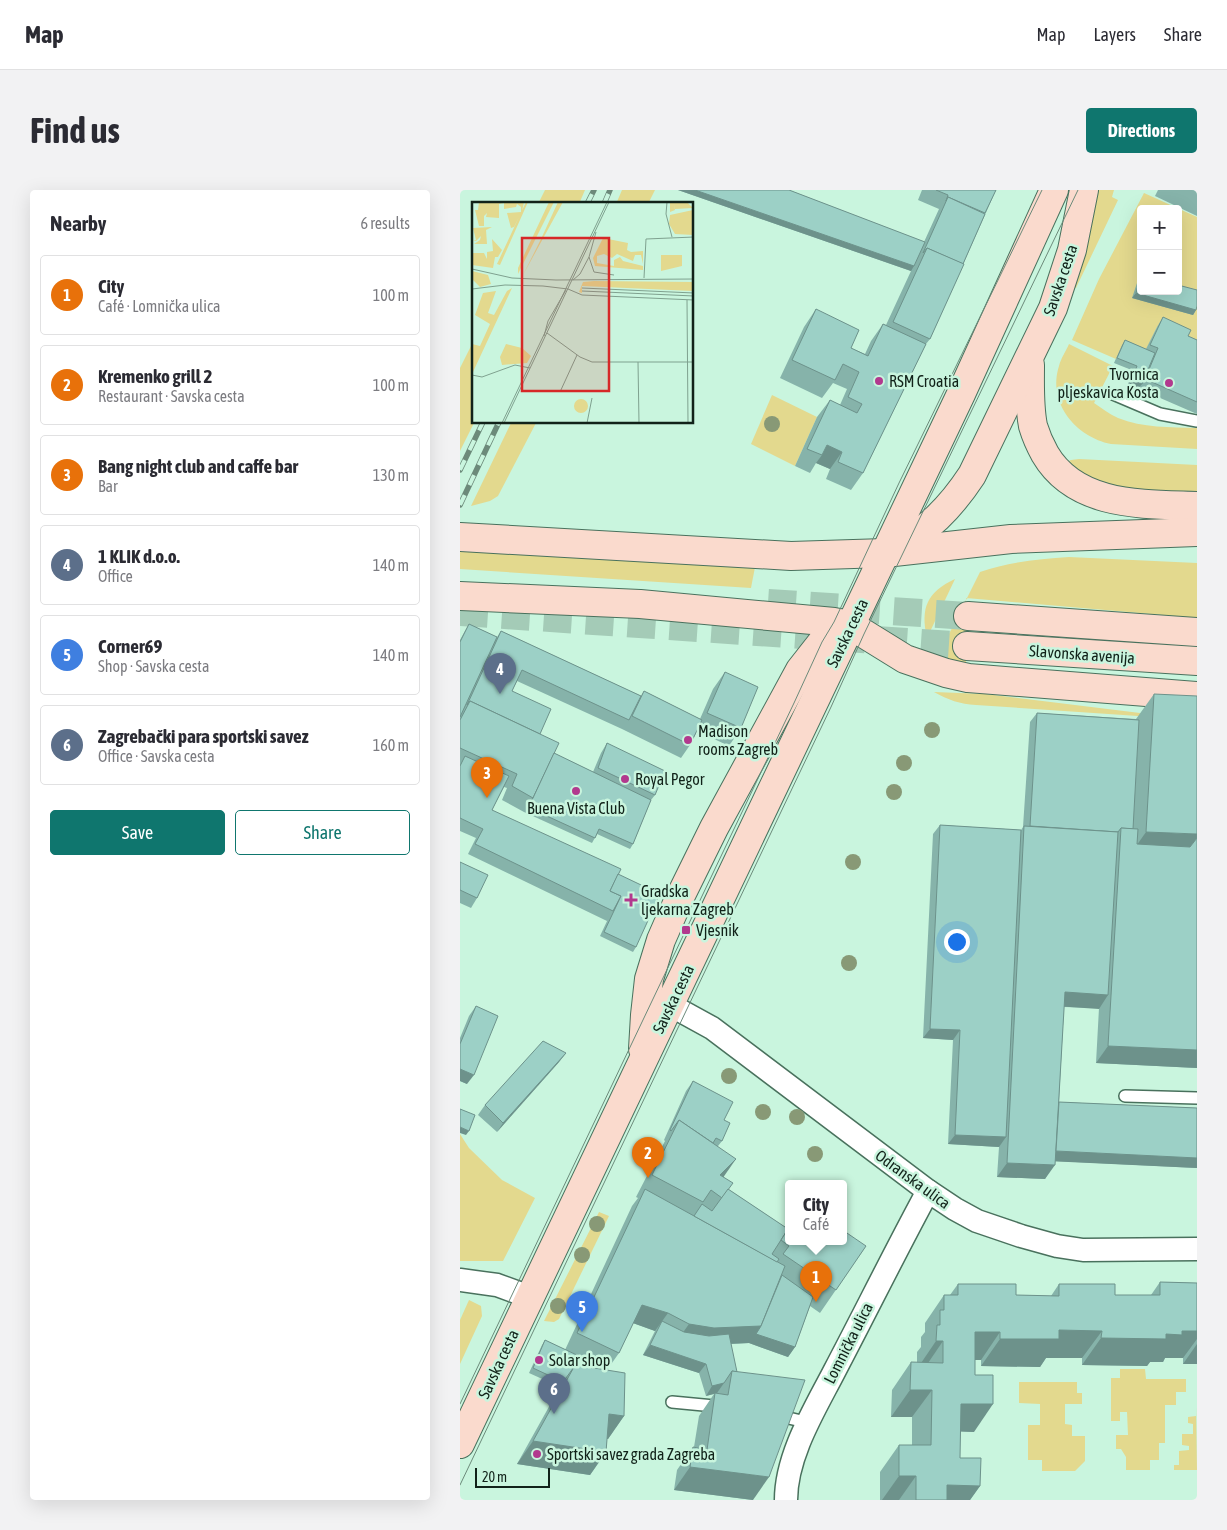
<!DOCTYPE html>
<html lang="en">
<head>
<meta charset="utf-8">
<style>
  :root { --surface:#fff; --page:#f2f2f3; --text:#2b2b33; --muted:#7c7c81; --line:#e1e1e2; --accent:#0f766e }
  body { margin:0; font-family:"Asap Condensed",sans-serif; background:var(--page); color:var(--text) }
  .controls { position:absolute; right:15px; top:15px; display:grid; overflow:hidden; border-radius:5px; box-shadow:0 5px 20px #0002 }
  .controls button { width:45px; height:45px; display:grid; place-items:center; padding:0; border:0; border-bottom:1px solid var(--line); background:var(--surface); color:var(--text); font:25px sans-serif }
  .scale { position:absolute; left:15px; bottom:12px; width:75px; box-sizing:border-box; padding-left:5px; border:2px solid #112219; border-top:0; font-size:14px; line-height:18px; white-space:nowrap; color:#112219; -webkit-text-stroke:4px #c9f5de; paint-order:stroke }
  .you { position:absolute; left:496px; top:751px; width:18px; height:18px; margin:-12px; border:4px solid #fff; border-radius:50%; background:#1a73e8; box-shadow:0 0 0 8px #1a73e833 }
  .badge { display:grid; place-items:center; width:32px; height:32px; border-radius:50%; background:var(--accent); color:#fff; font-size:16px; font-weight:700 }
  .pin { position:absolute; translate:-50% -41px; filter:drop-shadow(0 1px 2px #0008) }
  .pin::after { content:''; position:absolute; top:26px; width:18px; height:15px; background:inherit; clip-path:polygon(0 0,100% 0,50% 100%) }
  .popup { position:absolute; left:325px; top:990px; width:62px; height:65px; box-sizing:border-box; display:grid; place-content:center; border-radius:5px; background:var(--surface); filter:drop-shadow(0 1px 4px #0005); font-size:16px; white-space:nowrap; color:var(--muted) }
  .popup b { font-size:19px; color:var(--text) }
  .popup::after { content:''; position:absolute; left:50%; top:100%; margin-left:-10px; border:10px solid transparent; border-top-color:var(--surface) }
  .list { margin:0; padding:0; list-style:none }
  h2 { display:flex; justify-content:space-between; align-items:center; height:65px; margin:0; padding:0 20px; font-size:21px }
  h2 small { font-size:16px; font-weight:400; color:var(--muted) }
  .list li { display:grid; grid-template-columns:32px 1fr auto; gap:15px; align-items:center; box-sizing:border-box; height:80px; margin:0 10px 10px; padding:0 10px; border:1px solid var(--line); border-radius:5px }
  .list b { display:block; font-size:19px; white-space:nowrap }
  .list p { margin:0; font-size:16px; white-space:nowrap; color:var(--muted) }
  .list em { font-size:16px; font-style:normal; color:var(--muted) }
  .actions { display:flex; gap:10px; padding:15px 20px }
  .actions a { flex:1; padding:11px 0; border:1px solid var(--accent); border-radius:5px; text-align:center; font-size:18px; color:var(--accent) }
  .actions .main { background:var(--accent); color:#fff }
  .map { position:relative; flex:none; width:737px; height:1310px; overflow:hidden; border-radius:5px }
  header { display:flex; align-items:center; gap:30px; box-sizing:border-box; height:70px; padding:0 25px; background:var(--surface); border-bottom:1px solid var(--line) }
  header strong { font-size:24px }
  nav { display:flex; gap:28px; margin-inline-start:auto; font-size:18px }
  .intro { display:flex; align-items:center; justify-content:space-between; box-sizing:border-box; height:120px; padding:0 30px }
  h1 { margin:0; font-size:35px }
  .button { padding:12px 22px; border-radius:5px; background:var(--accent); color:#fff; font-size:18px; font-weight:700 }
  main { display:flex; gap:30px; padding:0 30px }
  aside { flex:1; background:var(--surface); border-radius:5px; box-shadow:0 5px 20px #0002 }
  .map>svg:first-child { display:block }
  .green { fill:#e3d98e; fill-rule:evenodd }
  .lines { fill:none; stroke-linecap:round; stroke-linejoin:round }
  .secondary-tunnel { stroke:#a4cbb7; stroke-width:28; stroke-dasharray:28 14; stroke-linecap:butt }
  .service-casing { stroke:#49715d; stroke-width:14 }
  .minor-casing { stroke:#49715d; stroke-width:25 }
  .secondary-casing { stroke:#49715d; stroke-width:30 }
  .service { stroke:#fff; stroke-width:11 }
  .minor { stroke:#fff; stroke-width:22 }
  .secondary { stroke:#fadacd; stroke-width:28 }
  .tram { stroke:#6c8a7a; stroke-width:1 }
  .rail-casing { stroke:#6c8a7a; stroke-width:5.5 }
  .rail { stroke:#c9f5de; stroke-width:4; stroke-dasharray:11; stroke-linecap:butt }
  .tree { fill:#889976 }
  .wall { fill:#86b3aa; fill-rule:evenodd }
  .shaded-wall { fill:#6d928b }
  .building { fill:#9cd0c6; stroke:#6d928b }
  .poi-dot { fill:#b2398e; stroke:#c9f5de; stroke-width:2 }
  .labels { text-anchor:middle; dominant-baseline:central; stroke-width:5; stroke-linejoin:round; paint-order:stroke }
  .street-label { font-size:16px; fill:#112219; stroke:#c9f5de }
  .poi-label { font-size:16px; fill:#112219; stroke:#c9f5de; text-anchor:start }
  .inset-road { fill:none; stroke:#7fa18f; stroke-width:1 }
  .view { fill:#d62828; fill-opacity:0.15; stroke:#d62828; stroke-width:2.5 }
  .inset-edge { fill:none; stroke:#112219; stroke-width:2.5 }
</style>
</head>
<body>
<header>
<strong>Map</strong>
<nav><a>Map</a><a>Layers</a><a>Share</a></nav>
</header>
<div class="intro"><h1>Find us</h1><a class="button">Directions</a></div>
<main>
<aside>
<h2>Nearby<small>6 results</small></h2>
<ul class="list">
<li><span class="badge" style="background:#e8710a">1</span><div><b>City</b><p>Café · Lomnička ulica</p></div><em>100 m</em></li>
<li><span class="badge" style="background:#e8710a">2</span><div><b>Kremenko grill 2</b><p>Restaurant · Savska cesta</p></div><em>100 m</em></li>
<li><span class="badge" style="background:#e8710a">3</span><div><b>Bang night club and caffe bar</b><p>Bar</p></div><em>130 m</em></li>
<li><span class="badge" style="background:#5c6f8a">4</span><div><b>1 KLIK d.o.o.</b><p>Office</p></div><em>140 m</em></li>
<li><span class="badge" style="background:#3f7fe0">5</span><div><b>Corner69</b><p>Shop · Savska cesta</p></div><em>140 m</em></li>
<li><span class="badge" style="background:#5c6f8a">6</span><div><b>Zagrebački para sportski savez</b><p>Office · Savska cesta</p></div><em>160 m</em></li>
</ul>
<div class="actions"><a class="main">Save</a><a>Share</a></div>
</aside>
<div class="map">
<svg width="737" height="1310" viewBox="0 0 737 1310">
  <rect width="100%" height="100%" fill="#c9f5de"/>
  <g class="green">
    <polygon points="85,0 125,0 119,14 78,14"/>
    <polygon points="162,0 195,0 188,14 156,14"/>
    <polygon points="637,0 654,0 652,7 658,10 616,98 614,98 613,97"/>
    <path d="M 684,3 L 737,27 L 737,162 L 697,137 L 684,164 L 656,169 L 612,150 L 639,89 ZM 681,19 L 718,19 L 718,101 L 681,101 Z"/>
    <polygon points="14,150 14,233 0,261 0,178"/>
    <path d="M 609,154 L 653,176 L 634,213 C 642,218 649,224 658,228 C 683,238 710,237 737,238 L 737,259 L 651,254 C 616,247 587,213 599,176 C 601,168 606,161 609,154 Z"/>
    <polygon points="312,205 357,227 335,276 291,254"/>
    <polygon points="51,233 76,233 38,306 30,311 11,316"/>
    <polygon points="619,269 737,275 737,305 671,301 634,293 605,273 611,270"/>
    <polygon points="0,360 295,377 291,398 0,379"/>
    <path d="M 609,367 L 737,373 L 737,428 L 506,408 L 506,474 L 486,469 L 479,464 L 520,382 C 549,372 578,369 609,367 Z"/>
    <path d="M 495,389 L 467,448 C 460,418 467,402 495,389 Z"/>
    <path d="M 474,502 L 526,504 L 737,530 L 516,515 C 500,514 488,510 474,502 Z"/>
    <polygon points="0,944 9,958 42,990 75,1008 43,1071 0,1071"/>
    <polygon points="139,1022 149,1026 99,1129 94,1132 84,1131"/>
    <polygon points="9,1110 21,1116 22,1126 0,1174 0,1130"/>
    <polygon points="660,1179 685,1179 686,1189 726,1189 726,1202 716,1202 716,1215 705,1215 705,1253 699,1253 699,1270 690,1270 690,1280 666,1280 666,1267 661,1259 656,1259 656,1245 668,1245 667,1222 660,1222 660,1231 651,1231 651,1188 660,1188"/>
    <polygon points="559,1192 617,1192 617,1203 622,1203 622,1214 605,1214 605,1234 612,1235 612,1246 625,1246 625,1271 615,1281 582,1281 582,1270 568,1270 568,1235 580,1235 580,1214 559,1213"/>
    <polygon points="736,1216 737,1280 714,1280 714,1275 719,1275 719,1261 729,1260 729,1256 722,1255 722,1244 733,1244 733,1234 728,1233 728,1227 736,1226"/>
  </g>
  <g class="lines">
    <g class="secondary-tunnel">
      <polyline points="308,413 508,426"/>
      <polyline points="0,422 507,456"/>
    </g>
    <g class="service-casing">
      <g id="service">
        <polyline points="653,204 700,224 737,231"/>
        <polyline points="665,906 737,908"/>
        <polyline points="212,1212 254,1216"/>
        <polyline points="324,1227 346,1232"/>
      </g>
    </g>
    <g class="minor-casing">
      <g id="minor">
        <polyline points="210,815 252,838 468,1001 495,1019 517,1031 561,1046 597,1056 623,1060 737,1059"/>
        <polyline points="0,1090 37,1095 70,1107"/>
        <path d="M 326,1310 C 326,1265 355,1219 375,1180 C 406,1121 436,1060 468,1001"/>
      </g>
    </g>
    <g class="secondary-casing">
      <g id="secondary">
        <path d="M 570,175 C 570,195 569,216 573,236 C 576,246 580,255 585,264 C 616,317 683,314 737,316"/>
        <polyline points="0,347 331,366 425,363 551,349 737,342"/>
        <path d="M 432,359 C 467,342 491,317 512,285 L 593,118 L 612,60 L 624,0"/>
        <polyline points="0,406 180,414 374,432 390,435 445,469 486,483 508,488 737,506"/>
        <polyline points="508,426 737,442"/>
        <polyline points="507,456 737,471"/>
        <polyline points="183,859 185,825 189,789 201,750 219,709 254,638 340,480 362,452 390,435"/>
        <polyline points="0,1254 501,204 594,0"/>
      </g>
    </g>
    <use href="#service" class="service"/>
    <use href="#minor" class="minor"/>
    <use href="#secondary" class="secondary"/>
    <g class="tram">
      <polyline points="0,1214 334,513 362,452 374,432 439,293 582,0"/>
      <polyline points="0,1295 371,517 404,444 618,0"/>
    </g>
    <g class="rail-casing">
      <g id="rail">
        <polyline points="127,14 134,0"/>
        <polyline points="144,14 150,0"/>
        <polyline points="0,280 23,232"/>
        <polyline points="0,315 39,232"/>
      </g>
    </g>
    <use href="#rail" class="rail"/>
  </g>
  <g class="tree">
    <circle cx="312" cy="234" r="8"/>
    <circle cx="472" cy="540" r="8"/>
    <circle cx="444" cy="573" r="8"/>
    <circle cx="434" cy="602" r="8"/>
    <circle cx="393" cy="672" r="8"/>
    <circle cx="389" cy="773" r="8"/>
    <circle cx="269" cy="886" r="8"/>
    <circle cx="303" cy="922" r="8"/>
    <circle cx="337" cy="927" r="8"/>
    <circle cx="355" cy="964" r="8"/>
    <circle cx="137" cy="1034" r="8"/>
    <circle cx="122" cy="1065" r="8"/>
    <circle cx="98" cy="1116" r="8"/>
  </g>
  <g class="wall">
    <polygon points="218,0 329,0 464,52 479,19 458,10 462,0 536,0 470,149 466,154 403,283 391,300 366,289 370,279 356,273 350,283 335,276 357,227 370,210 380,215 387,199 373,193 362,208 320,188 344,137 356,119 391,158 405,164 411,151 423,134 426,135 451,81"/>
    <polygon points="698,0 737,0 737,26 695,6"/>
    <polygon points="681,85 736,120 733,125 672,108 678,90"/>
    <polygon points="703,127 728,146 737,150 737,224 668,194 674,181 654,173 662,155 665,150 686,159 697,137"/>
    <polygon points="9,434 37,447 41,441 181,506 184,501 240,529 253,499 265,482 281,538 269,556 237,541 230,555 221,568 162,539 57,491 52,501 80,544 94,563 133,582 141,563 147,553 195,605 191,610 173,654 170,659 137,644 132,653 64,622 42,610 47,598 44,597 32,620 158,684 176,757 173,762 140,746 148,729 147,731 8,664 16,648 0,641 0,450 6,439"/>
    <polygon points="694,504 737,878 636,873 639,818 604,817 599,912 737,918 737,978 595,971 585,989 537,987 539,957 488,954 493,850 463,848 473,644 480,635 561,640 563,637 570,532 577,523 676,529"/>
    <polygon points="0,672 17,708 11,718 0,713"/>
    <polygon points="16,816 7,894 0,891 0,848 9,826"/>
    <polygon points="106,863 99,872 37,942 18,925 25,915"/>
    <path d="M 233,891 L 264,930 L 262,951 L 258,956 L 264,987 L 268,999 L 328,1039 L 328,1038 L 328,1051 L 406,1056 L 360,1123 L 350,1116 L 335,1157 L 328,1167 L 289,1153 L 271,1154 L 293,1310 L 214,1300 L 217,1280 L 233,1257 L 234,1257 L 239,1226 L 254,1204 L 246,1206 L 239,1183 L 183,1165 L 195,1141 L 173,1133 L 159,1163 L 147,1180 L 164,1226 L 148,1249 L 147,1249 L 146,1262 L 130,1285 L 57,1274 L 100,1197 L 69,1183 L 82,1155 L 85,1150 L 105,1160 L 172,1016 L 178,1008 L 176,1007 L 205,951 L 204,950 L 226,901 ZM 121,1168 L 146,1180 L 117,1175 Z"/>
    <polygon points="700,1092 737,1093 737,1174 723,1174 723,1168 705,1168 703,1172 690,1172 687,1176 622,1175 622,1168 586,1168 580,1177 521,1176 521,1170 515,1170 514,1242 500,1241 500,1268 520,1296 510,1310 420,1310 420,1282 439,1255 452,1255 452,1227 431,1227 432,1200 451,1172 457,1173 457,1162 461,1157 461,1147 465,1142 465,1133 484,1105 490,1105 498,1094 556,1105 591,1106 599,1094 655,1105 691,1105"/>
  </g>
  <g class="shaded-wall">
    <polygon points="218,0 235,0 454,76 451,81"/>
    <polygon points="676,103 736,120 733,125 672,108"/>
    <polygon points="672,189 682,194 678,199 668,194"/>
    <polygon points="367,255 382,262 370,279 356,273 362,265"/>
    <polygon points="686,642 737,644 737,648 718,675 665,672"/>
    <polygon points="605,802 648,805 639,819 595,816"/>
    <polygon points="470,839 500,840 493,850 463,848"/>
    <polygon points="648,856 737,860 737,878 636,873"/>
    <polygon points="106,863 99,872 37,942 43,933"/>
    <polygon points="0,879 14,885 7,894 0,891"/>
    <polygon points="0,937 9,941 6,945 0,943"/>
    <polygon points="495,945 546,947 539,957 488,954"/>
    <polygon points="593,961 737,968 737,978 587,971"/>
    <polygon points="276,969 260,992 260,985"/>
    <polygon points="547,973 595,975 585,989 537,987"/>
    <polygon points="182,1115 208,1123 195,1141 170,1132"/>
    <polygon points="229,1134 301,1136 335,1157 328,1167 289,1153 242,1155 217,1151"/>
    <polygon points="599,1140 642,1141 622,1168 586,1168 580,1177 521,1176 540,1149"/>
    <polygon points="722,1141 737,1141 737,1149 723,1168 705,1168 703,1172 690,1172 687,1176 622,1175 641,1148 706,1144"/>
    <polygon points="515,1142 540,1142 521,1170 496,1170"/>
    <polygon points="476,1151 483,1151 464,1179 457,1179"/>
    <polygon points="737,1154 737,1174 723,1174"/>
    <polygon points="190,1155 246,1174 239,1183 183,1165"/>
    <polygon points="264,1193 257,1203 246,1206 252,1196"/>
    <polygon points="450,1200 472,1200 452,1227 431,1227"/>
    <polygon points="501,1214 533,1214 514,1242 481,1241"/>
    <polygon points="149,1224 164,1226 148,1249 133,1247"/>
    <polygon points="73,1251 146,1262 130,1285 57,1274"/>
    <polygon points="230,1277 309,1287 293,1310 214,1300"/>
    <polygon points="439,1286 456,1286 439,1310 422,1310"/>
    <polygon points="487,1295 520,1296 510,1310 477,1310"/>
  </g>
  <g class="building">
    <polygon points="235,0 329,0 465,52 454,76"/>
    <polygon points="476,0 536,0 525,23 488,7 486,11 488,5"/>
    <polygon points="488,7 525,24 503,74 467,58 463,63"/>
    <polygon points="467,58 504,74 470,149 433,132"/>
    <polygon points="681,85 681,101 718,101 718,95 737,100 737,116 736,120 676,103"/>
    <polygon points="356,119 399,140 391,158 408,166 423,134 466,154 403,283 378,272 382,262 367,255 362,265 347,259 370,210 397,223 402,214 388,207 399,182 383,174 375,190 332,170"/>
    <polygon points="703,127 731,140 728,146 737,150 737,212 685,189 698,158 690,155"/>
    <polygon points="665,150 695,163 682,194 672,189 677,176 657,168"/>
    <polygon points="9,434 37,447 0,527 0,452"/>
    <polygon points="41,441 181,506 169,530 62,480 52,501 91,519 80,544 10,511 7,515"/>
    <polygon points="265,482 298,497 281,538 247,523"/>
    <polygon points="184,501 242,530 230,555 172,526"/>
    <polygon points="694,504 737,506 737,644 686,642"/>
    <polygon points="10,511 99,553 73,608 52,596 57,584 0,558 0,530"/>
    <polygon points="577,523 679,530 673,639 661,638 658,642 570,636"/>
    <polygon points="147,553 205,581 195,605 138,578"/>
    <polygon points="94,563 191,610 173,654 139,639 135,648 67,617 73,608"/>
    <polygon points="5,566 49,586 32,620 161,679 150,701 161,706 153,721 15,654 23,639 0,628 0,576"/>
    <polygon points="480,635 561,640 546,947 495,945 500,840 470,839"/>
    <polygon points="564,636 658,642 648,805 605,802 595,975 547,973"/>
    <polygon points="661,638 678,639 677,654 730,657 737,648 737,860 648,856"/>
    <polygon points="0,672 28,685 17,708 0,700"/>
    <polygon points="158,684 200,704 176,757 144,742 161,706 150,701"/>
    <polygon points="16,816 38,826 14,885 0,879 0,854"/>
    <polygon points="83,851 106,863 43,933 25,915"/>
    <polygon points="233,891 273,912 264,930 270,933 262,951 256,948 253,953 219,930 211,941 210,940"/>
    <polygon points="599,912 737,918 737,968 596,961"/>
    <polygon points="0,919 15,925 9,941 0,937"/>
    <polygon points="219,930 276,969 260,985 273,993 262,1008 251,1000 243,1012 192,985"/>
    <polygon points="185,999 325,1076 301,1136 254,1138 229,1134 208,1123 182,1115 159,1163 117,1143"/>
    <polygon points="268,999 328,1039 312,1064 319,1069 317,1072 234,1026 242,1014 252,1021"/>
    <polygon points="328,1039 328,1051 384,1051 384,1041 406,1056 376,1100 323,1064 329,1056 321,1050"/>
    <polygon points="322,1085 353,1107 335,1157 296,1144 301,1136"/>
    <polygon points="700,1092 737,1093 737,1141 722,1141 722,1145 706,1144 706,1149 641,1148 642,1141 599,1140 599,1149 540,1149 540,1142 515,1142 515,1185 533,1185 533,1214 501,1214 500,1268 521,1268 520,1296 487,1295 487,1310 456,1310 456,1286 439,1286 439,1255 471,1255 472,1200 450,1200 451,1172 483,1173 483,1151 476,1151 477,1135 480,1135 480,1120 484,1120 484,1105 498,1105 498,1094 556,1094 556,1105 599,1106 599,1094 655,1094 655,1105 700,1105"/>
    <polygon points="202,1131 224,1142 249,1146 269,1144 277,1182 272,1181 264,1193 252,1196 246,1174 190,1155"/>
    <polygon points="85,1150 121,1167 117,1175 116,1175 114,1177 103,1192 73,1178"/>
    <polygon points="116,1175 165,1183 164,1226 149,1224 146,1262 73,1251 114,1177"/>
    <polygon points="272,1181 345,1190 309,1287 230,1277 233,1257 247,1260 255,1203 268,1205"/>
  </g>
  <g class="poi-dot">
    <circle cx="419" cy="191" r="5"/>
    <circle cx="709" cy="193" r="5"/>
    <circle cx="228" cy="550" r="5"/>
    <circle cx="165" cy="589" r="5"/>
    <circle cx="116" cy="601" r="5"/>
    <path d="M168.5 702.5h5v5h5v5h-5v5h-5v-5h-5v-5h5z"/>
    <rect x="221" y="735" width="10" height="10" rx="2.5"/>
    <circle cx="79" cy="1170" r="5"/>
    <circle cx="77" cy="1264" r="5"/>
  </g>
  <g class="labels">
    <g class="street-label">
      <text transform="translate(600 90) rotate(-71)">Savska cesta</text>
      <text transform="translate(387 443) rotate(-64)">Savska cesta</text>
      <text transform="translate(622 464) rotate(4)">Slavonska avenija</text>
      <text transform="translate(213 809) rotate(-64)">Savska cesta</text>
      <text transform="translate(453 989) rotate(36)">Odranska ulica</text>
      <text transform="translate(388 1153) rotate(-63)">Lomnička ulica</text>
      <text transform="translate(38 1174) rotate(-65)">Savska cesta</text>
    </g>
    <g class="poi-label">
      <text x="699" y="184" text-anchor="end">Tvornica<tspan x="699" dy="18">pljeskavica Kosta</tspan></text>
      <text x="429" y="191">RSM Croatia</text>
      <text x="238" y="541">Madison<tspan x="238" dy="18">rooms Zagreb</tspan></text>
      <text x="175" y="589">Royal Pegor</text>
      <text x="116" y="618" text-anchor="middle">Buena Vista Club</text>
      <text x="181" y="701">Gradska<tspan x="181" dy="18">ljekarna Zagreb</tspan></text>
      <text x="236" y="740">Vjesnik</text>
      <text x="89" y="1170">Solar shop</text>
      <text x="87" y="1264">Sportski savez grada Zagreba</text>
    </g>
  </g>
  <g transform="translate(12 12)">
    <rect width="221" height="221" fill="#c9f5de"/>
    <path d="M 7,0 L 26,1 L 52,0 L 50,9 L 42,25 L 39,26 L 35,11 L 49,10 L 49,5 L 45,2 L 44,5 L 32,7 L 32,1 L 27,2 L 27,16 L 14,15 L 15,11 L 12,14 L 12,24 L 7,24 L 3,8 L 6,8 ZM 54,0 L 56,0 L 28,63 L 25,62 ZM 77,0 L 82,0 L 46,72 L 46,66 ZM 86,0 L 91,0 L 51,73 L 69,37 ZM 198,0 L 215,0 L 221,6 L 203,7 L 202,3 L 203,8 L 198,10 ZM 221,8 L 221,33 L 203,32 L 197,22 L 198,13 ZM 20,25 L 14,28 L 15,42 L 2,42 L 8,38 L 9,34 L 4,39 L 1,39 L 4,38 L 1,26 ZM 131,36 L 156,41 L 155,48 L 159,50 L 171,49 L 171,62 L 169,53 L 163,53 L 161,59 L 145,52 L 140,56 L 132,52 L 125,54 L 125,61 L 142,64 L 142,58 L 148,55 L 151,59 L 171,64 L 171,68 L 123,64 L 121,56 ZM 20,37 L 30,48 L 26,55 L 23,55 L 21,66 L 0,63 L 0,51 L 12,51 L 15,57 L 15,50 L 21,49 ZM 189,53 L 210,53 L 210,64 L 189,69 ZM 0,69 L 16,73 L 19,82 L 8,85 L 0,77 ZM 122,79 L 221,80 L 221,89 L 110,84 L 110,91 L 107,90 L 111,80 ZM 40,86 L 1,170 L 0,170 L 0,142 L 8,144 L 18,122 L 3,113 L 11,91 L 24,89 L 16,111 L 22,113 L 35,89 ZM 34,142 L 50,146 L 59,154 L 55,161 L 30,163 L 28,155 ZM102 204a7 7 0 1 1 14 0a7 7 0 1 1-14 0Z" fill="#e3d98e"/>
    <path class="inset-road" d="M 195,0 L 194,12 L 200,35M 117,55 L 122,70 L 142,73M 0,67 L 40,76 L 84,78 L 222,77M 172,76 L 174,37 L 222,35M 101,78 L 108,72 L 117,55 L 124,30M 110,86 L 222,91M 0,87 L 33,83 L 71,84 L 96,87 L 110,93 L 222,98M 110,89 L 222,94M 215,98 L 216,221M 75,131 L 108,155 L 120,160 L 222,160M 72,134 L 76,119 L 94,88M 166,160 L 167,221M 0,173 L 10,175 L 43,163 L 58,166M 88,190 L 105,153M 30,221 L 135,0M 32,221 L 137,0M 115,221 L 120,196"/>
    <path class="view" d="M 50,36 L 137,36 L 137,189 L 50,189 Z"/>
    <rect width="221" height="221" class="inset-edge"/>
  </g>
</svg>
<div class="controls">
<button>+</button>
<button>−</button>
</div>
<div class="scale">20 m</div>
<div class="you"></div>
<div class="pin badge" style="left:356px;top:1112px;background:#e8710a">1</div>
<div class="popup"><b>City</b>Café</div>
<div class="pin badge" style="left:188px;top:988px;background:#e8710a">2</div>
<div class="pin badge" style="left:27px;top:608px;background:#e8710a">3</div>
<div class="pin badge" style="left:40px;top:504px;background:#5c6f8a">4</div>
<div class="pin badge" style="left:122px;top:1142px;background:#3f7fe0">5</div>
<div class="pin badge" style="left:94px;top:1224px;background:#5c6f8a">6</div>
</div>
</main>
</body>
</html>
